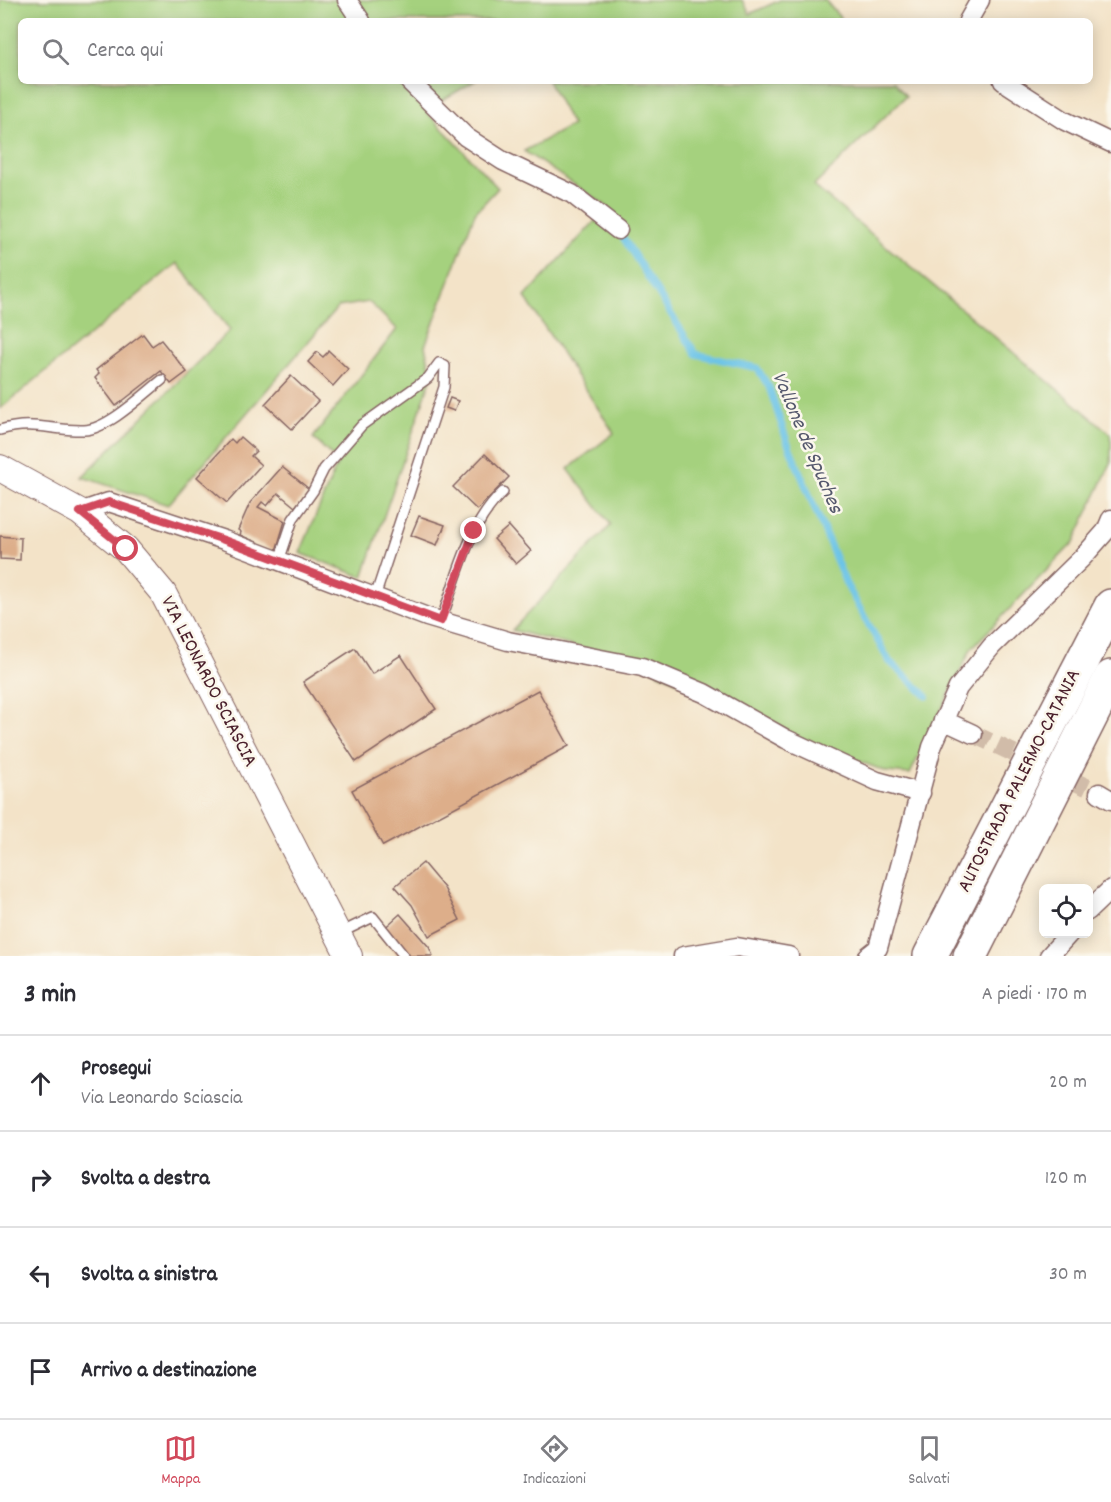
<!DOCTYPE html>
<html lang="it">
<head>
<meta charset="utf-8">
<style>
  :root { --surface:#fff; --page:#f2f2f3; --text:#2b2b33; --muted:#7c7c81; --line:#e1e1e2; --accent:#d1495b }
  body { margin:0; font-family:Dekko,sans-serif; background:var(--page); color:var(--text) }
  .controls { position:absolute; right:18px; bottom:18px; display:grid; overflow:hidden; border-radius:9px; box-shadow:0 3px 15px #0003 }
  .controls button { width:54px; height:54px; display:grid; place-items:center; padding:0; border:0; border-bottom:2px solid var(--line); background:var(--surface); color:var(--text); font:30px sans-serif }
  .stop { position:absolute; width:18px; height:18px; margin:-14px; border:4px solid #d1495b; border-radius:50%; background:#fff }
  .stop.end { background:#d1495b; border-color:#fff; box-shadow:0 2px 6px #0008 }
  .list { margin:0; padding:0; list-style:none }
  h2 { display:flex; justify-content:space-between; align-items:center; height:78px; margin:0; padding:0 24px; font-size:26px }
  h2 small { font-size:20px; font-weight:400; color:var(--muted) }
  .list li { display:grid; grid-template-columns:39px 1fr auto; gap:18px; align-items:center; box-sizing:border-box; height:96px; padding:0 24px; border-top:2px solid var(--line) }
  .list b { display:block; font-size:22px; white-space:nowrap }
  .list p { margin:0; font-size:20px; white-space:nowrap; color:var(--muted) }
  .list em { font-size:20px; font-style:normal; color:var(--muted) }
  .icon { flex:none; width:33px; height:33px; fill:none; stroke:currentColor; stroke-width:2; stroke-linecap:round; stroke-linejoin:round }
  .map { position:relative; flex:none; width:1111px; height:956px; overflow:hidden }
  .search { position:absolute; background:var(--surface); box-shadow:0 3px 15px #0003; left:18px; right:18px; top:18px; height:66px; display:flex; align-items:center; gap:15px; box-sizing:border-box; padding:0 21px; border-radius:9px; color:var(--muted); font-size:22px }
  .sheet { height:462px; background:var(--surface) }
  nav { display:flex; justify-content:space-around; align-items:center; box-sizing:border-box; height:84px; border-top:2px solid var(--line); background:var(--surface); font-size:16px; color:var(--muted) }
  nav a { display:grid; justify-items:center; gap:3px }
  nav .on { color:var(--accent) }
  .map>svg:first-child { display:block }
  .green { fill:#a5d17e; stroke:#787854; stroke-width:1.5 }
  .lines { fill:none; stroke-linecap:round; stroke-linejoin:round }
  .stream { stroke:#69c3e7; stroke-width:7 }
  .building { fill:#ddae8a }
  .street-tunnel { stroke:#d1bca9; stroke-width:18; stroke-dasharray:18 9; stroke-linecap:butt }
  .lane-casing { stroke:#856462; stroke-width:12 }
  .street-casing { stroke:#856462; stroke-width:21 }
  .secondary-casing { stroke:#856462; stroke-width:28 }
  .highway-casing { stroke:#856462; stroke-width:36 }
  .lane { stroke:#fff; stroke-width:9 }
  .street { stroke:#fff; stroke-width:18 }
  .secondary { stroke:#fff; stroke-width:26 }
  .highway { stroke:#fff; stroke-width:33 }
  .route { stroke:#d1495b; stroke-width:8 }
  .labels { text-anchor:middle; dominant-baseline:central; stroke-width:5; stroke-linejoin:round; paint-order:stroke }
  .street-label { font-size:20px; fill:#4a1f2b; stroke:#fbf7ec }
  .water-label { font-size:21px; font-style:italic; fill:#55586d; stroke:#fbf7ec }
</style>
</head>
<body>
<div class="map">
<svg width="1111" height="956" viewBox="0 0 1111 956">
  <rect width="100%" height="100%" fill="#fbf7ec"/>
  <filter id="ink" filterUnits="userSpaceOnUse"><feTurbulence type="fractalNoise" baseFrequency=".0167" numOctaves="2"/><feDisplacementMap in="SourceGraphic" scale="12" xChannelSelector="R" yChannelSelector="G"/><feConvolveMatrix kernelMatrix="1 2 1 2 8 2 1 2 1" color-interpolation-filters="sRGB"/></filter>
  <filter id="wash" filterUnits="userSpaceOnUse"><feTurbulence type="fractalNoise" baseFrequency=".008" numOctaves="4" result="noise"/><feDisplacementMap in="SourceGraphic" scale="24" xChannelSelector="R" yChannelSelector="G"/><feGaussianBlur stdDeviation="1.35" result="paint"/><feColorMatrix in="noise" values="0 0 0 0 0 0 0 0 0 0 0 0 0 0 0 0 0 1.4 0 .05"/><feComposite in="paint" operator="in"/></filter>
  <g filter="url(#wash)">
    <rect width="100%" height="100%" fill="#f3e3c8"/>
    <g class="green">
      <polygon points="0,0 742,0 750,14 780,0 825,0 843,21 21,21 21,81 475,81 425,110 498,188 475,213 425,346 432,376 363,577 300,553 338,462 313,438 397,329 369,302 338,307 168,505 82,477 230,330 177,263 0,409"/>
      <polygon points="548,81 893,81 906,96 814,186 1111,434 1111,463 1074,542 971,649 910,774 887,772 786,733 641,664 512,630 611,525 568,469 614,433 525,297 608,207 524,151 572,125"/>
    </g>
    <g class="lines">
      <polyline class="stream" points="624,239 696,354 757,368 769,387 787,441 846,584 889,661 927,696"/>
    </g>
    <g id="blocks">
      <g class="building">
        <polygon points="143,334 152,346 161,340 187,372 171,384 161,371 116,406 95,378 99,374 96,370"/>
        <polygon points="329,351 348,369 333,386 308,362 317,352 323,357"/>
        <polygon points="291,376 318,401 292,429 265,404"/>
        <polygon points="450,398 458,401 454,411 446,408"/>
        <polygon points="240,437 256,451 251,456 261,465 227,503 197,477 231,439 235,443"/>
        <polygon points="485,454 509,477 477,510 453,487"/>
        <polygon points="282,467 309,489 295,507 278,493 267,506 262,502 258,507 285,521 276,551 240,535 241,532 238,530 250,503"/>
        <polygon points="419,516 445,525 437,545 411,535"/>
        <polygon points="509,526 531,551 516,564 494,539"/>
        <polygon points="0,536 21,538 20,560 0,559"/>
        <polygon points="355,648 372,674 401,655 436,709 356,762 303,682"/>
        <polygon points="538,690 569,746 383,846 352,790"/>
        <polygon points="423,863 444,888 460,920 429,936 412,905 395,886"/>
        <polygon points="400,914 429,947 433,956 399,956 379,933"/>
      </g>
    </g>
  </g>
  <g filter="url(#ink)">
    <use href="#blocks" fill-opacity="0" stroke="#856462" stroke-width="1.5"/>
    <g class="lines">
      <polyline class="street-tunnel" points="973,734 1099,793"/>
      <g class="lane-casing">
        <g id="lane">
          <path d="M 0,430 C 34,420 51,431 84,430 C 108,429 143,395 162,380"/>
          <polyline points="279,561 293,519 313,491 324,469 362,425 428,378 439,363 445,366 444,387 375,597"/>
          <path d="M 441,621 C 457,577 468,525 503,492"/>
          <polyline points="340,933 373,917 404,956"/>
        </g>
      </g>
      <g class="street-casing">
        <g id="street">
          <polyline points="347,0 361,21"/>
          <polyline points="968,21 980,0"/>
          <polyline points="409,81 466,137 503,161 572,194 618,230"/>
          <polyline points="1003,81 1065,121 1111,143"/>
          <polyline points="80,512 109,502 224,540 427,617 508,641 642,667 704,693 786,739 877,781 921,793"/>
          <polyline points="943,720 973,734"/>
          <polyline points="1099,793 1111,800"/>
          <polyline points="1088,911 1111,889"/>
          <polyline points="683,956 737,947 789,956"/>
          <polyline points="868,956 878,948 932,747 958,688 992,646 1083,557 1106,531 1111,519"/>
          <polyline points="1049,956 1069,934"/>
        </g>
      </g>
      <g class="secondary-casing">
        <polyline id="secondary" points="0,468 80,512 126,549 163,593 349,956"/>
      </g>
      <g class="highway-casing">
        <g id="highway">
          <polyline points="930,956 1111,606"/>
          <polyline points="970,956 1111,677"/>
        </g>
      </g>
      <use href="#lane" class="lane"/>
      <use href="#street" class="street"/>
      <use href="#secondary" class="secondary"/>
      <use href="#highway" class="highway"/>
    </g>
  </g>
  <g class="lines" filter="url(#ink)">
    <polyline class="route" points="126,549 80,512 109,502 224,540 441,621 474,531"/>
  </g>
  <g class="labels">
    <g class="street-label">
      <text transform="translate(208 682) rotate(63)">VIA LEONARDO SCIASCIA</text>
      <text transform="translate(1020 781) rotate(-63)">AUTOSTRADA PALERMO-CATANIA</text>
    </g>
    <g class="water-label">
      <text transform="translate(806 443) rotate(67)">Vallone de Spuches</text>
    </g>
  </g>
</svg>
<div class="controls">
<button><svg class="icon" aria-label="locate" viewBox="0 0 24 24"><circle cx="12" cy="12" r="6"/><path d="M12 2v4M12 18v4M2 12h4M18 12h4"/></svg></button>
</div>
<div class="stop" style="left:126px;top:549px"></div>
<div class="stop end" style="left:474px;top:531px"></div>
<div class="search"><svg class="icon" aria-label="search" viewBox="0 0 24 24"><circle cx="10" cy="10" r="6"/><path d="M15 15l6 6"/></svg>Cerca qui</div>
</div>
<section class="sheet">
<h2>3 min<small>A piedi · 170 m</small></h2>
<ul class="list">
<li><svg class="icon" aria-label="ahead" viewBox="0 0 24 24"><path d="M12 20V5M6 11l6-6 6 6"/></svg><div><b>Prosegui</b><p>Via Leonardo Sciascia</p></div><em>20 m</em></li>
<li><svg class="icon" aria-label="right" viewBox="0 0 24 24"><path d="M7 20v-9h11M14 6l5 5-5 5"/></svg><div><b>Svolta a destra</b></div><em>120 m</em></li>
<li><svg class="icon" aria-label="left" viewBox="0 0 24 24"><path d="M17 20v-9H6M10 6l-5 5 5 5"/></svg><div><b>Svolta a sinistra</b></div><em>30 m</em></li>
<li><svg class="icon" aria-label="arrive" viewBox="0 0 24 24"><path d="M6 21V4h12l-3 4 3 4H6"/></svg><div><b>Arrivo a destinazione</b></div></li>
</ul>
</section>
<nav>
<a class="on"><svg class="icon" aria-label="map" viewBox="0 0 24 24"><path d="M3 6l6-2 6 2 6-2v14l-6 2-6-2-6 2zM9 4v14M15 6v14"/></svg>Mappa</a>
<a><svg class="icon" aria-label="directions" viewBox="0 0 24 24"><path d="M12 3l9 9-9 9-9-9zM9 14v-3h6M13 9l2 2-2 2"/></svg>Indicazioni</a>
<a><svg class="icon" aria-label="saved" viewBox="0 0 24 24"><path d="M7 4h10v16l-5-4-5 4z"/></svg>Salvati</a>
</nav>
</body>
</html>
